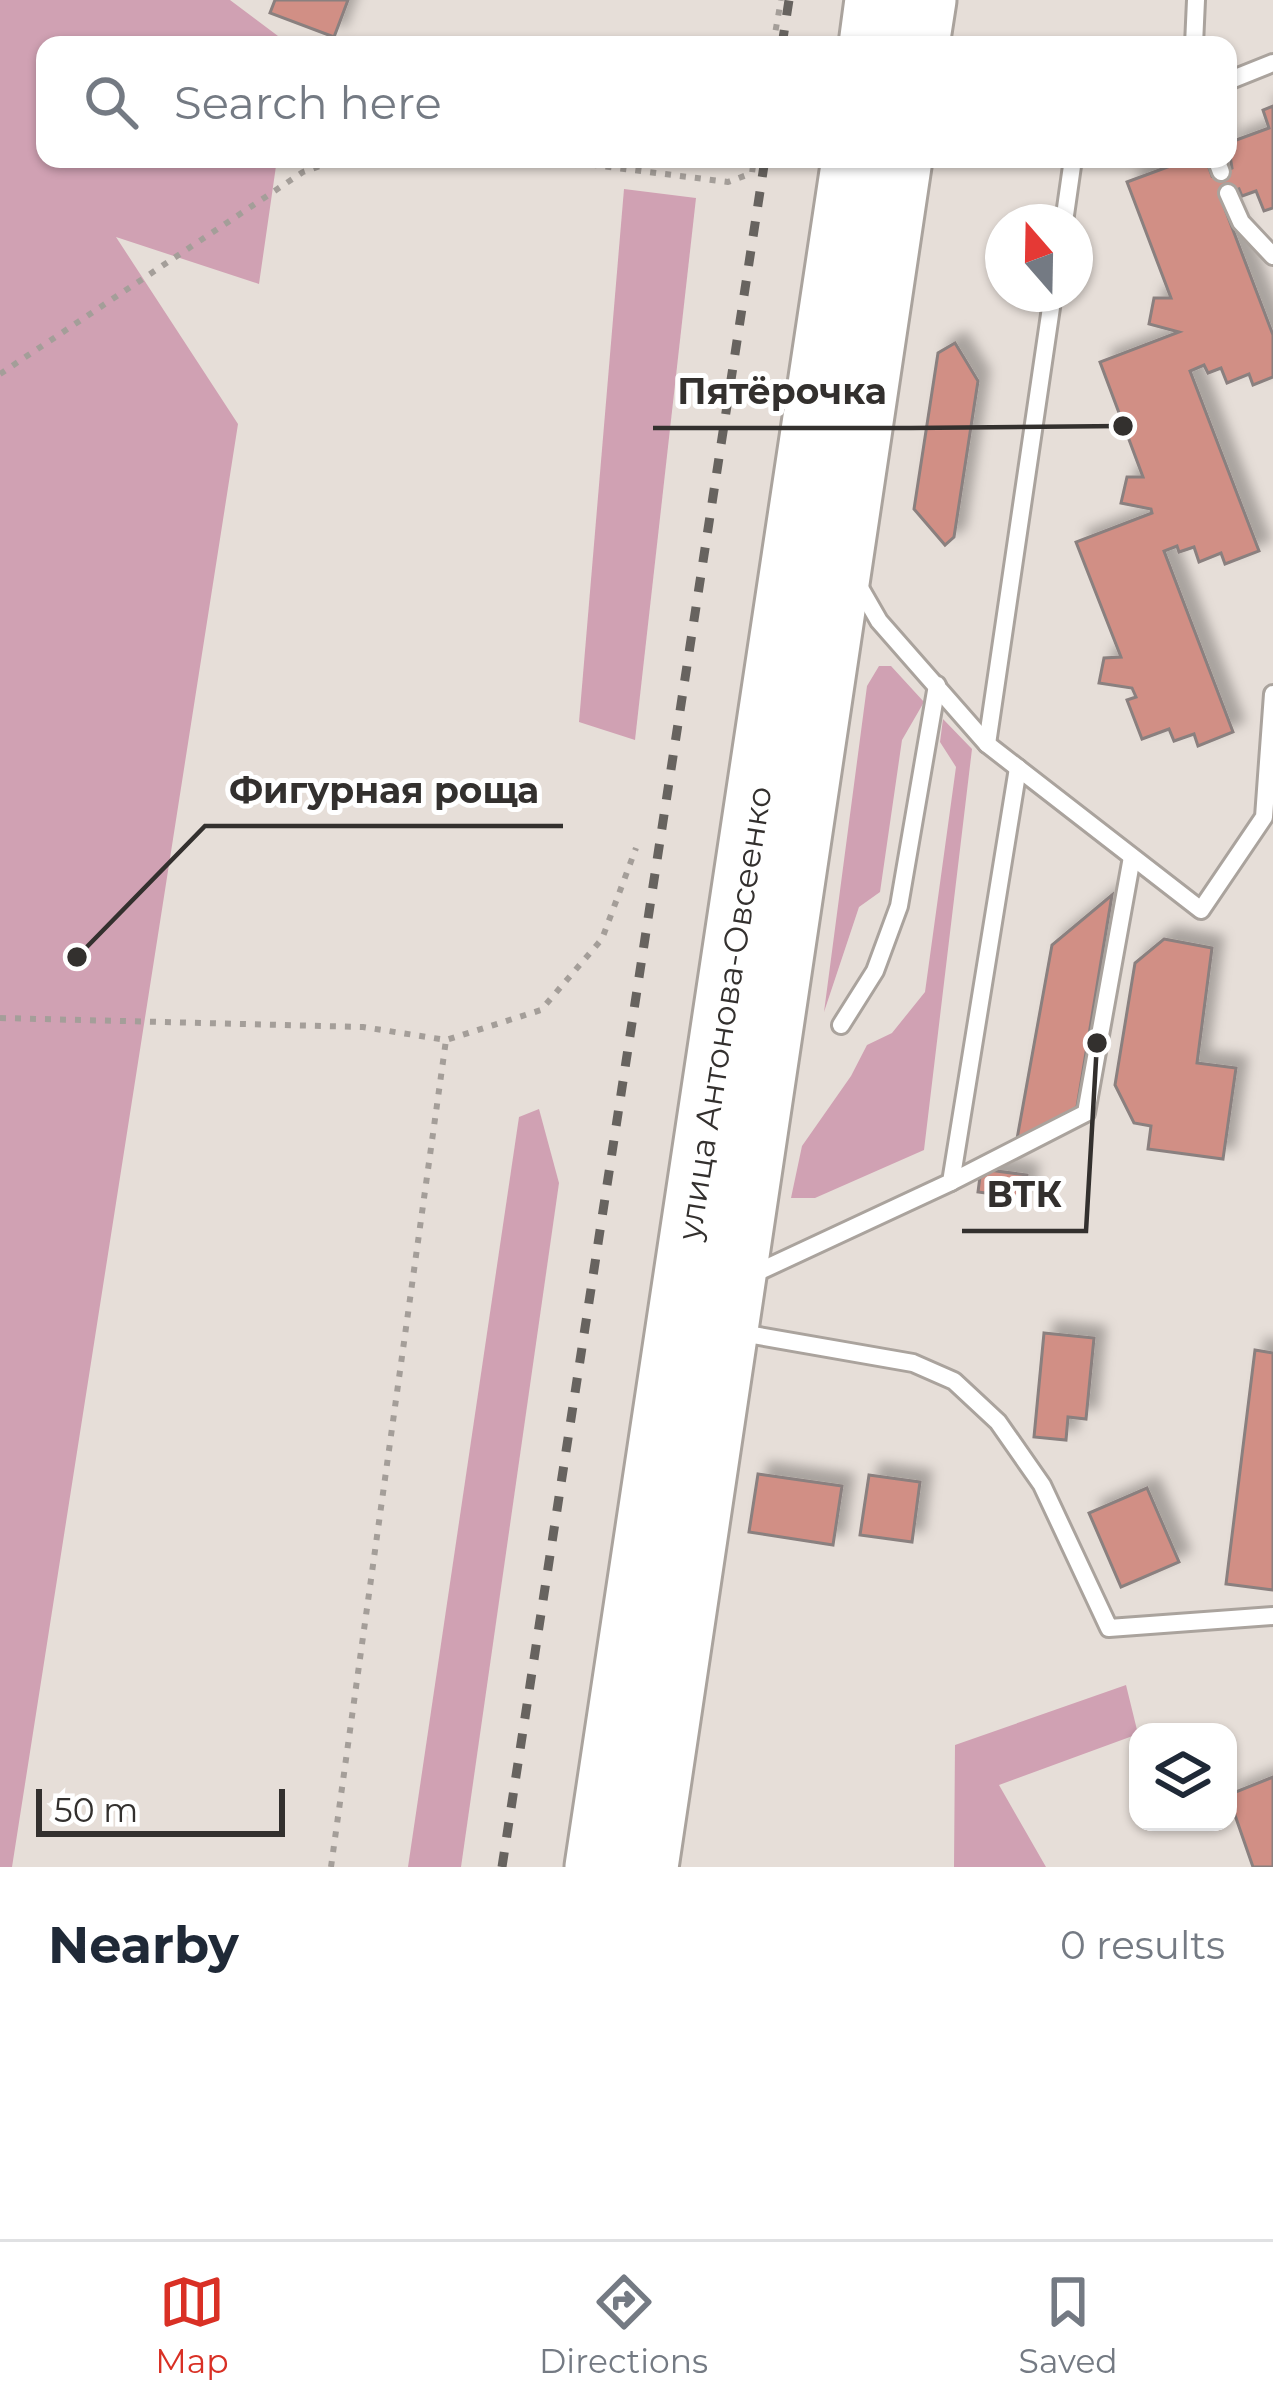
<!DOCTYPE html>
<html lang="en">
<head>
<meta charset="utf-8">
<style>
  :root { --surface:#fff; --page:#f6f6f7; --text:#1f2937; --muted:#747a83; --line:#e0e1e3; --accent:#d93025 }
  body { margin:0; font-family:Montserrat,sans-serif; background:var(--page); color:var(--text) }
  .controls { position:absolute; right:36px; bottom:36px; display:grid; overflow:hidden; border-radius:24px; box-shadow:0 3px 9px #0004 }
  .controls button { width:108px; height:108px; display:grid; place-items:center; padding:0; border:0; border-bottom:3px solid var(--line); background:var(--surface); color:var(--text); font:60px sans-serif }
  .compass { position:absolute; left:985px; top:204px; width:108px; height:108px; border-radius:50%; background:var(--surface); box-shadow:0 3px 9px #0004; rotate:340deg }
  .scale { position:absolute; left:36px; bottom:30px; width:249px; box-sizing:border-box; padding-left:12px; border:6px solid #33302e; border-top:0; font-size:33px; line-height:42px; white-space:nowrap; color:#33302e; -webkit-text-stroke:9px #fff; paint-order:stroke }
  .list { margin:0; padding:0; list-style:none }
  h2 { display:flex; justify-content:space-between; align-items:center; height:156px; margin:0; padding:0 48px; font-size:51px }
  h2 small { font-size:39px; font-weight:400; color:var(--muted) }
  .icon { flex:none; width:66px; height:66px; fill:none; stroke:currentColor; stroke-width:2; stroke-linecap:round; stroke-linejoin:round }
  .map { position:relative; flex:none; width:1273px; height:1867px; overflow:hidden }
  .search { position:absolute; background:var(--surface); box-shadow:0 3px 9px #0004; left:36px; right:36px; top:36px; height:132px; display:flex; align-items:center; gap:30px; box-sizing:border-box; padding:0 42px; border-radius:24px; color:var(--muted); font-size:45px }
  .sheet { height:372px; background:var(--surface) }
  nav { display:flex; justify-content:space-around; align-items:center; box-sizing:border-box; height:168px; border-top:3px solid var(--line); background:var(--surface); font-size:33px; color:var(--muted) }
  nav a { display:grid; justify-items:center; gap:6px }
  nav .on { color:var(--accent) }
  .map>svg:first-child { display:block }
  .green { fill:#d0a1b3 }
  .building { fill:#d18f85; stroke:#8a807f; stroke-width:3; filter:url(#shadow) }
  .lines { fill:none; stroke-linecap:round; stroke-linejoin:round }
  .lane-casing { stroke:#aaa39d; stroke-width:22 }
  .highway-casing { stroke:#aaa39d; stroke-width:69 }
  .path { stroke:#a49e99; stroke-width:6; stroke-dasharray:6 9; stroke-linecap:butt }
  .lane { stroke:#fff; stroke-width:16 }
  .highway { stroke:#fff; stroke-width:63 }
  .rail { stroke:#67635f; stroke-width:9; stroke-dasharray:15 15; stroke-linecap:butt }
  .labels { text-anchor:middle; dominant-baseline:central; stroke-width:10; stroke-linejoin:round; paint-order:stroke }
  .street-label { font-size:33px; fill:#33302e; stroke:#fff }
  .leader { fill:none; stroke:#33302e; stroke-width:4.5 }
  .callout-dot { fill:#33302e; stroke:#fff; stroke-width:4.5 }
  .callout-label { font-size:36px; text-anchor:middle; font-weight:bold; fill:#33302e; stroke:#fff; stroke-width:10; stroke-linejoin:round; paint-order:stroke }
</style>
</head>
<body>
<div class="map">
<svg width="1273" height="1867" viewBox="0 0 1273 1867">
  <defs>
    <filter id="shadow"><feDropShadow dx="11" dy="-11" stdDeviation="6" flood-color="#0004"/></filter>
  </defs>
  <rect width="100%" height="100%" fill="#e6ded8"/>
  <g class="green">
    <polygon points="0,0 230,0 290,45 45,45 45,159 277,159 259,284 116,237 238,424 12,1867 0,1867"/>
    <polygon points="624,189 696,198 635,740 579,722"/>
    <polygon points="879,666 891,666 924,702 902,740 880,892 859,907 824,1012 867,686"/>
    <polygon points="943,719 972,749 924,1150 815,1198 791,1198 802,1146 851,1076 867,1045 892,1033 925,992 956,767 940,742"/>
    <polygon points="539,1109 559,1183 461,1867 408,1867 519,1117"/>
    <polygon points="1126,1685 1138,1734 999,1785 1046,1867 954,1867 955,1745"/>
  </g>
  <g class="building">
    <polygon points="275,0 348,0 334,37 270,13"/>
    <polygon points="1273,106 1273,208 1264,211 1256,191 1242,196 1239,189 1220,196 1273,335 1273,377 1253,385 1249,374 1227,383 1221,368 1208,373 1204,365 1190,371 1259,551 1225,564 1221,553 1199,562 1194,547 1179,552 1177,546 1164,551 1233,732 1198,746 1194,734 1174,741 1169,729 1142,739 1127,700 1136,697 1132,688 1099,683 1104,658 1121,657 1076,542 1152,513 1151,509 1121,503 1127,477 1143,477 1100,362 1179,332 1149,324 1154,298 1171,298 1127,182 1189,159 1206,159 1212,176 1232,168 1228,143 1269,128 1263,110"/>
    <polygon points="955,343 978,381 954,537 945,545 914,509 938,353"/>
    <polygon points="1112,895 1077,1107 1015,1150 1052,945"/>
    <polygon points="1164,939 1212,948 1197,1063 1236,1068 1223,1159 1148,1149 1151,1126 1134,1123 1115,1085 1135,963"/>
    <polygon points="981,1169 1027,1175 1024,1198 978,1192"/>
    <polygon points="1044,1333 1094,1338 1086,1419 1068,1417 1066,1440 1034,1437"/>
    <polygon points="1255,1350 1273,1353 1273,1590 1226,1584"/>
    <polygon points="758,1474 842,1486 833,1545 749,1532"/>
    <polygon points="869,1475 920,1482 912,1542 860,1535"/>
    <polygon points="1147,1488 1179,1562 1121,1587 1089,1513"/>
    <polygon points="1273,1777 1273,1867 1253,1867 1228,1795"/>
  </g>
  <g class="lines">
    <g class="lane-casing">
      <g id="lane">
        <polyline points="1194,45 1196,0"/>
        <polyline points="1228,81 1273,63"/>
        <polyline points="1216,159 1221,172"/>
        <polyline points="1228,193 1241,222 1273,256"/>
        <polyline points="1064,222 1073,159"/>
        <polyline points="856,581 879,621 987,744 1201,910 1264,817 1273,694"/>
        <polyline points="987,744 1053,294"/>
        <polyline points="841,1025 875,971 899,906 937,685"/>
        <polyline points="951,1182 1086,1113 1132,857"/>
        <polyline points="747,1277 951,1182 1018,768"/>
        <polyline points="736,1332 913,1363 954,1381 998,1422 1042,1485 1109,1628 1273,1616"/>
      </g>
    </g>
    <g class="highway-casing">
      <g id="highway">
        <polyline points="871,45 877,0"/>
        <polyline points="917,45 924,0"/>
        <polyline points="597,1867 854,159"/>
        <polyline points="646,1867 900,159"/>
      </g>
    </g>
    <g class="path">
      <polyline points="773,45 781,0"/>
      <polyline points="546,159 728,182 752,173 754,159"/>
      <polyline points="0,374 303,172 340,159"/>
      <polyline points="0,1018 363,1027 446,1040 541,1010 602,939 636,848"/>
      <polyline points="331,1867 446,1040"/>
    </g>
    <use href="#lane" class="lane"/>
    <use href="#highway" class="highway"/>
    <g class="rail">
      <polyline points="782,45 789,0"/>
      <polyline points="502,1867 765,159"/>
    </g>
  </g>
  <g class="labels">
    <g class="street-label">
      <text transform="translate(724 1013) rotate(-81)">улица Антонова-Овсеенко</text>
    </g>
  </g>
  <path class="leader" d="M1123 426L911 428H653M77 957L205 826H563M1097 1043L1086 1231H962"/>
  <g class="callout-dot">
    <circle cx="1123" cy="426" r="12"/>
    <circle cx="77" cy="957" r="12"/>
    <circle cx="1097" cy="1043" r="12"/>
  </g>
  <g class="callout-label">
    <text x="782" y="404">Пятёрочка</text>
    <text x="384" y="803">Фигурная роща</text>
    <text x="1024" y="1207">ВТК</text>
  </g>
</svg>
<div class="controls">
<button><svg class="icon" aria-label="layers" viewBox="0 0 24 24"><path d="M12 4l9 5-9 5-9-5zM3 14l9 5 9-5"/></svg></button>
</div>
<svg class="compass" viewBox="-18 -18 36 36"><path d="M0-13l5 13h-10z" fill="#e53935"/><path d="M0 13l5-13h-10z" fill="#747a83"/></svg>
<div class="scale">50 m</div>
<div class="search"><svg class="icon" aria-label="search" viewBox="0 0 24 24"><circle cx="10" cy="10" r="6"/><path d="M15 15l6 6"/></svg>Search here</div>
</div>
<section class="sheet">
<h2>Nearby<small>0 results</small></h2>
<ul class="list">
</ul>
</section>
<nav>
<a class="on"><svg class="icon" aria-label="map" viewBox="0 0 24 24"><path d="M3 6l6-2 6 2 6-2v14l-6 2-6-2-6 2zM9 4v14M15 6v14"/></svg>Map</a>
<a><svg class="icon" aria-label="directions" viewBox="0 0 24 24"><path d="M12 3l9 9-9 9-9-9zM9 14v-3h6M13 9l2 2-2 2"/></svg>Directions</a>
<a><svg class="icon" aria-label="saved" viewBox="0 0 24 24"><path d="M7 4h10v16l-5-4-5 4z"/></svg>Saved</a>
</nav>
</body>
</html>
